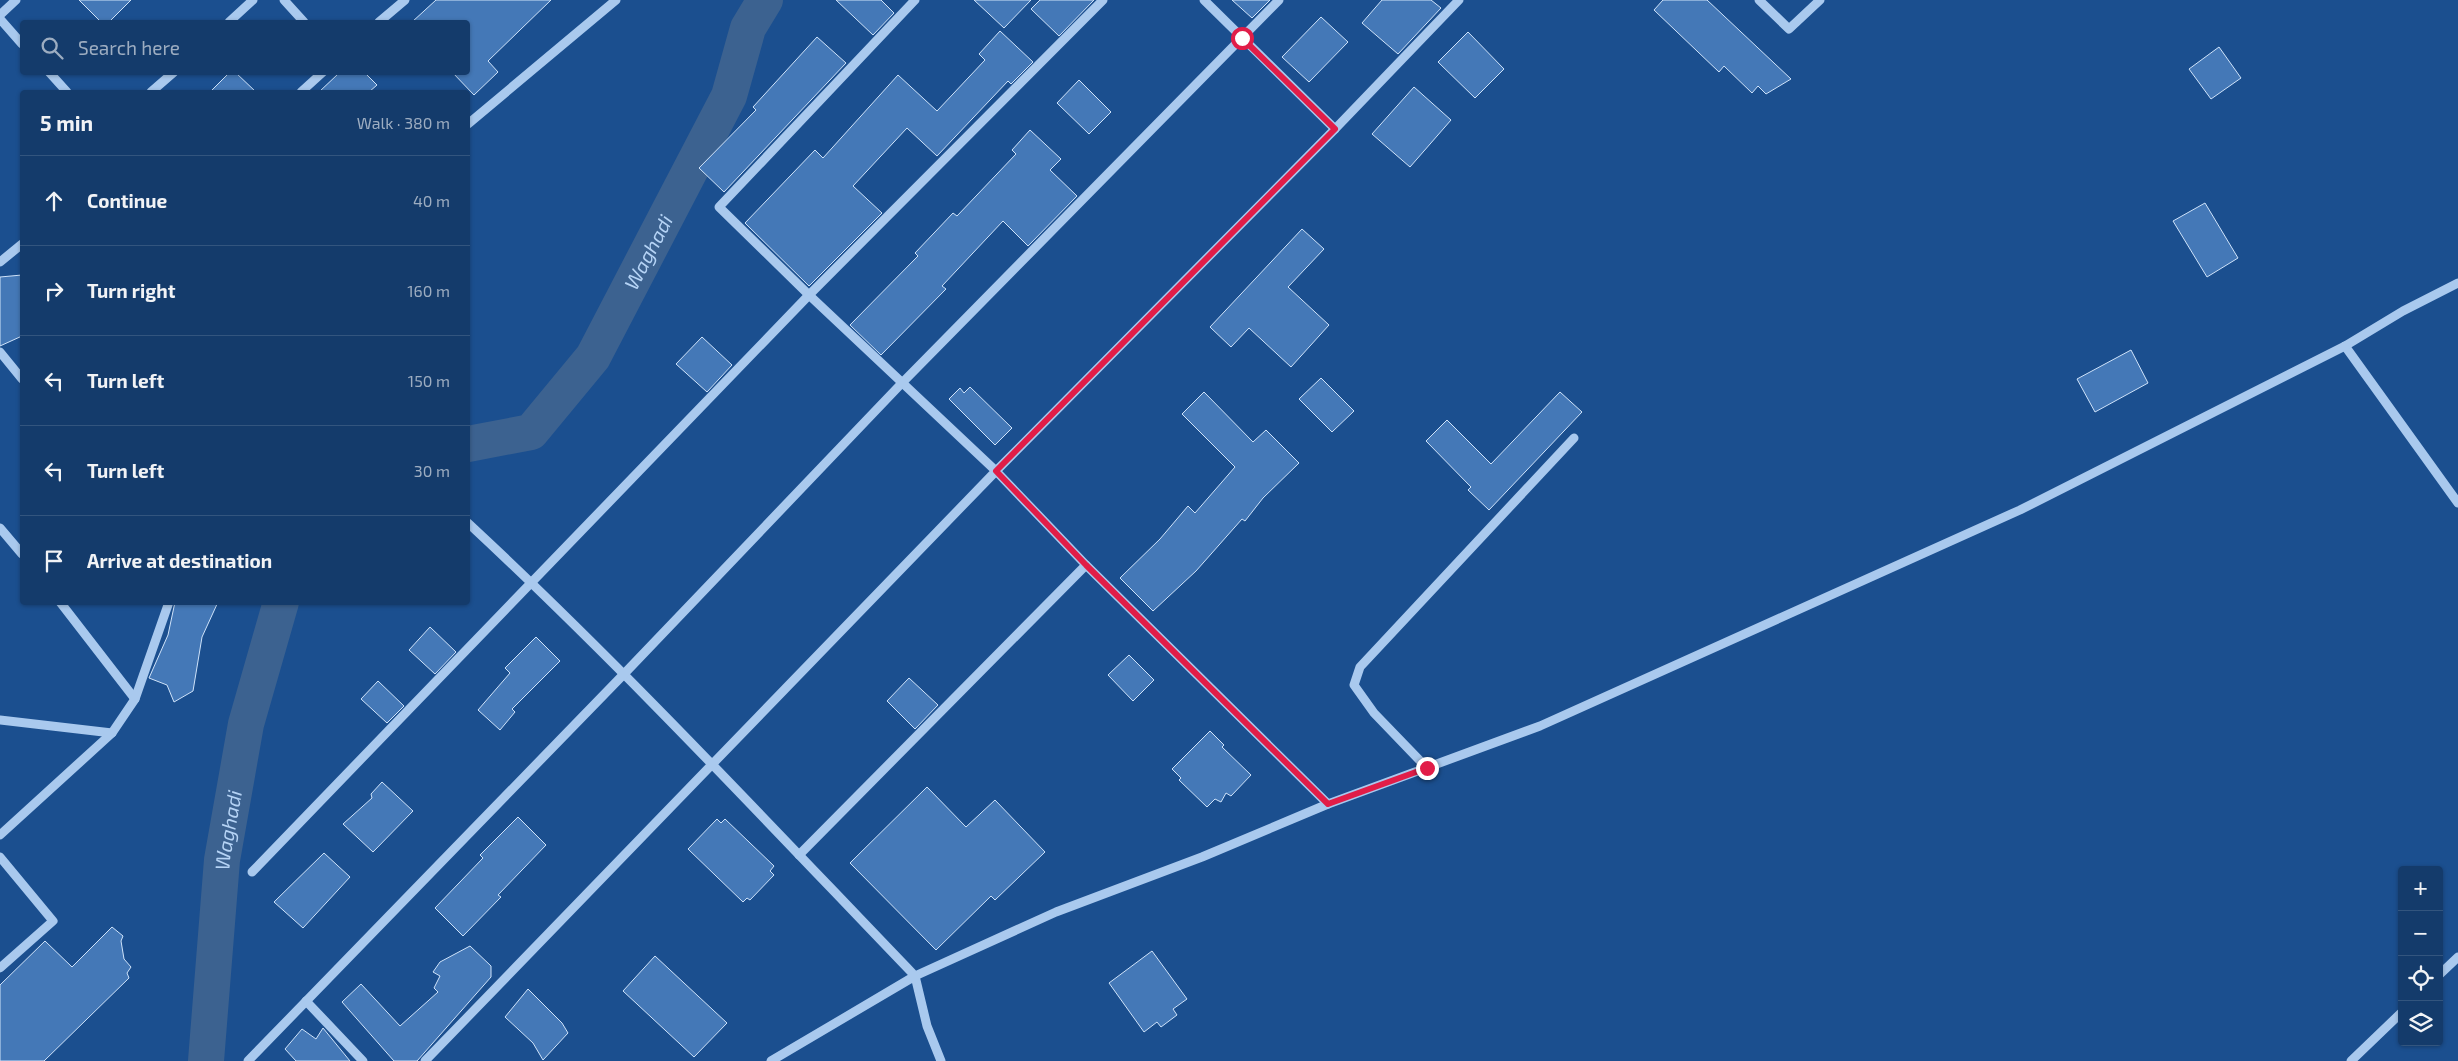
<!DOCTYPE html>
<html lang="en">
<head>
<meta charset="utf-8">
<style>
  :root { --surface:#143b6b; --page:#214673; --text:#f1f3f6; --muted:#9dadc1; --line:#33557e }
  body { margin:0; font-family:"Exo 2",sans-serif; background:var(--page); color:var(--text) }
  .controls { position:absolute; right:15px; bottom:15px; display:grid; overflow:hidden; border-radius:5px; box-shadow:0 1px 4px #0004 }
  .controls button { width:45px; height:45px; display:grid; place-items:center; padding:0; border:0; border-bottom:1px solid var(--line); background:var(--surface); color:var(--text); font:25px sans-serif }
  .stop { position:absolute; width:15px; height:15px; margin:-11px; border:4px solid #e11d48; border-radius:50%; background:#fff }
  .stop.end { background:#e11d48; border-color:#fff; box-shadow:0 1px 5px #0008 }
  .list { margin:0; padding:0; list-style:none }
  h2 { display:flex; justify-content:space-between; align-items:center; height:65px; margin:0; padding:0 20px; font-size:21px }
  h2 small { font-size:16px; font-weight:400; color:var(--muted) }
  .list li { display:grid; grid-template-columns:32px 1fr auto; gap:15px; align-items:center; box-sizing:border-box; height:90px; padding:0 20px; border-top:1px solid var(--line) }
  .list b { display:block; font-size:19px; white-space:nowrap }
  .list em { font-size:16px; font-style:normal; color:var(--muted) }
  .icon { flex:none; width:28px; height:28px; fill:none; stroke:currentColor; stroke-width:2; stroke-linecap:round; stroke-linejoin:round }
  .map { position:relative; flex:none; width:2458px; height:1061px; overflow:hidden }
  .search { position:absolute; background:var(--surface); box-shadow:0 1px 4px #0004; left:20px; top:20px; width:450px; height:55px; display:flex; align-items:center; gap:12px; box-sizing:border-box; padding:0 18px; border-radius:5px; color:var(--muted); font-size:19px }
  .panel { position:absolute; background:var(--surface); box-shadow:0 1px 4px #0004; left:20px; top:90px; width:450px; height:515px; border-radius:5px }
  .map>svg:first-child { display:block }
  .lines { fill:none; stroke-linecap:round; stroke-linejoin:round }
  .river { stroke:#3c6290; stroke-width:36 }
  .building { fill:#4478b7; stroke:#cfe3fa }
  .minor { stroke:#a9c9ee; stroke-width:9 }
  .route { stroke:#e11d48; stroke-width:6 }
  .labels { text-anchor:middle; dominant-baseline:central; stroke-width:4; stroke-linejoin:round; paint-order:stroke }
  .water-label { font-size:20px; font-style:italic; fill:#b5d3f5; stroke:#1b4f8f }
</style>
</head>
<body>
<div class="map">
<svg width="2458" height="1061" viewBox="0 0 2458 1061">
  <rect width="100%" height="100%" fill="#1b4f8f"/>
  <g class="lines">
    <g class="river">
      <path id="s1" d="M 468,444 L 531,432 L 593,357 L 729,96 L 748,28 L 765,0"/>
      <path id="s2" d="M 206,1061 L 222,860 L 246,724 L 281,602"/>
    </g>
  </g>
  <g class="building">
    <polygon points="79,0 131,0 109,22 101,22"/>
    <polygon points="436,0 551,0 488,61 498,72 474,95 452,72 468,72 468,22 412,22"/>
    <polygon points="836,0 881,0 894,13 873,35"/>
    <polygon points="974,0 1031,0 1004,28"/>
    <polygon points="1040,0 1094,0 1059,36 1031,9"/>
    <polygon points="1232,0 1270,0 1252,18"/>
    <polygon points="1382,0 1431,0 1441,8 1398,54 1362,23"/>
    <polygon points="1663,0 1707,0 1791,79 1766,94 1758,86 1752,93 1724,66 1719,72 1654,10"/>
    <polygon points="1321,17 1348,42 1309,82 1282,57"/>
    <polygon points="1000,31 1033,62 1011,84 1008,81 937,156 907,128 853,186 882,213 809,286 745,223 815,150 823,158 898,75 937,111 985,60 979,54"/>
    <polygon points="1468,32 1504,69 1475,98 1438,62"/>
    <polygon points="817,37 846,63 724,192 699,168 756,110 753,107"/>
    <polygon points="2219,47 2241,78 2211,99 2189,69"/>
    <polygon points="230,72 235,72 256,92 210,92"/>
    <polygon points="344,72 364,72 377,85 369,92 319,92 338,74"/>
    <polygon points="1079,80 1111,112 1089,134 1057,103"/>
    <polygon points="1414,87 1451,120 1410,167 1372,134"/>
    <polygon points="1030,130 1061,159 1050,170 1077,196 1028,246 1003,221 942,286 946,289 881,355 850,325 918,256 915,253 953,213 957,216 1016,154 1012,150"/>
    <polygon points="2205,203 2238,258 2207,277 2173,221"/>
    <polygon points="1302,229 1324,249 1288,287 1329,325 1291,367 1249,328 1231,347 1210,327"/>
    <polygon points="22,275 22,336 0,346 0,277"/>
    <polygon points="702,337 732,365 707,392 676,364"/>
    <polygon points="2131,350 2148,383 2095,412 2077,379"/>
    <polygon points="1321,378 1354,411 1332,432 1299,399"/>
    <polygon points="970,387 1012,428 995,445 949,399 960,388 964,393"/>
    <polygon points="1204,392 1253,442 1266,430 1299,463 1263,498 1245,521 1242,519 1196,571 1153,611 1120,578 1160,539 1188,506 1195,513 1235,467 1182,414"/>
    <polygon points="1560,392 1582,412 1489,510 1468,490 1471,487 1426,441 1447,420 1491,464"/>
    <polygon points="175,602 218,602 202,637 193,691 174,702 167,685 149,678 168,635"/>
    <polygon points="430,627 456,652 435,674 409,650"/>
    <polygon points="536,637 560,661 512,709 515,712 500,730 478,710 510,673 505,668"/>
    <polygon points="1129,655 1154,680 1133,701 1108,675"/>
    <polygon points="909,678 938,705 915,729 887,701"/>
    <polygon points="378,681 404,706 387,723 361,699"/>
    <polygon points="1210,731 1224,745 1222,747 1251,775 1231,796 1226,793 1221,802 1215,799 1207,807 1179,780 1181,778 1172,769"/>
    <polygon points="382,782 413,811 373,852 343,824 372,798 371,794"/>
    <polygon points="927,787 966,827 995,800 1045,852 995,900 991,896 936,950 850,863"/>
    <polygon points="518,817 546,845 498,895 501,897 463,936 435,908 483,858 480,855"/>
    <polygon points="717,819 721,823 725,819 774,866 770,871 774,875 750,900 747,898 743,902 688,849"/>
    <polygon points="324,853 350,877 303,928 274,902"/>
    <polygon points="112,927 123,936 121,941 124,959 131,967 127,973 129,978 44,1061 0,1061 0,985 45,941 72,967"/>
    <polygon points="470,946 491,966 491,977 417,1061 394,1061 342,1002 361,984 400,1026 438,992 434,988 440,976 433,972 440,962"/>
    <polygon points="1152,951 1187,999 1173,1009 1177,1015 1161,1027 1157,1022 1144,1032 1109,983"/>
    <polygon points="655,956 727,1023 694,1057 623,991"/>
    <polygon points="528,989 562,1023 568,1033 543,1060 533,1043 505,1017"/>
    <polygon points="323,1028 350,1061 296,1061 285,1049 302,1029 316,1039"/>
  </g>
  <g class="lines">
    <g class="minor">
      <polyline points="284,0 304,22"/>
      <polyline points="915,0 719,207 809,295 1103,0"/>
      <polyline points="1204,0 1335,129 1459,0"/>
      <polyline points="1759,0 1789,29 1820,0"/>
      <polyline points="0,15 16,0"/>
      <polyline points="0,19 22,44"/>
      <polyline points="229,22 253,0"/>
      <polyline points="379,22 405,0"/>
      <polyline points="49,72 67,92"/>
      <polyline points="151,92 174,72"/>
      <polyline points="301,92 323,72"/>
      <polyline points="468,124 616,0"/>
      <polyline points="0,262 22,244"/>
      <polyline points="2345,346 2458,503"/>
      <polyline points="0,352 22,379"/>
      <path d="M 468,523 C 623,667 768,823 915,976 L 1056,912 L 1202,857 L 1328,804 L 1540,726 L 2020,510 L 2345,346 L 2403,311 L 2458,283"/>
      <polyline points="0,528 22,554"/>
      <polyline points="1086,565 1328,804"/>
      <polyline points="60,602 135,699"/>
      <polyline points="0,720 112,733"/>
      <polyline points="1427,768 1374,713 1354,685 1360,667 1574,438"/>
      <polyline points="0,835 112,733 135,699 169,602"/>
      <polyline points="799,855 1086,565 996,471 1335,129"/>
      <polyline points="0,857 53,921 0,968"/>
      <polyline points="252,872 809,295 996,471 425,1061"/>
      <polyline points="2439,975 2458,957"/>
      <polyline points="306,1001 363,1061"/>
      <polyline points="248,1061 623,675 901,384 1279,0"/>
      <polyline points="771,1061 915,976 927,1026 941,1061"/>
      <polyline points="2351,1061 2402,1012"/>
    </g>
  </g>
  <g class="lines">
    <polyline class="route" points="1242,38 1335,129 996,471 1086,565 1328,804 1427,768"/>
  </g>
  <g class="labels">
    <g class="water-label">
      <text stroke="none"><textPath href="#s1" startOffset="280">Waghadi</textPath></text>
      <text stroke="none"><textPath href="#s2" startOffset="232">Waghadi</textPath></text>
    </g>
  </g>
</svg>
<div class="controls">
<button>+</button>
<button>−</button>
<button><svg class="icon" aria-label="locate" viewBox="0 0 24 24"><circle cx="12" cy="12" r="6"/><path d="M12 2v4M12 18v4M2 12h4M18 12h4"/></svg></button>
<button><svg class="icon" aria-label="layers" viewBox="0 0 24 24"><path d="M12 4l9 5-9 5-9-5zM3 14l9 5 9-5"/></svg></button>
</div>
<div class="stop" style="left:1242px;top:38px"></div>
<div class="stop end" style="left:1427px;top:768px"></div>
<div class="search"><svg class="icon" aria-label="search" viewBox="0 0 24 24"><circle cx="10" cy="10" r="6"/><path d="M15 15l6 6"/></svg>Search here</div>
<section class="panel">
<h2>5 min<small>Walk · 380 m</small></h2>
<ul class="list">
<li><svg class="icon" aria-label="ahead" viewBox="0 0 24 24"><path d="M12 20V5M6 11l6-6 6 6"/></svg><div><b>Continue</b></div><em>40 m</em></li>
<li><svg class="icon" aria-label="right" viewBox="0 0 24 24"><path d="M7 20v-9h11M14 6l5 5-5 5"/></svg><div><b>Turn right</b></div><em>160 m</em></li>
<li><svg class="icon" aria-label="left" viewBox="0 0 24 24"><path d="M17 20v-9H6M10 6l-5 5 5 5"/></svg><div><b>Turn left</b></div><em>150 m</em></li>
<li><svg class="icon" aria-label="left" viewBox="0 0 24 24"><path d="M17 20v-9H6M10 6l-5 5 5 5"/></svg><div><b>Turn left</b></div><em>30 m</em></li>
<li><svg class="icon" aria-label="arrive" viewBox="0 0 24 24"><path d="M6 21V4h12l-3 4 3 4H6"/></svg><div><b>Arrive at destination</b></div></li>
</ul>
</section>
</div>
</body>
</html>
